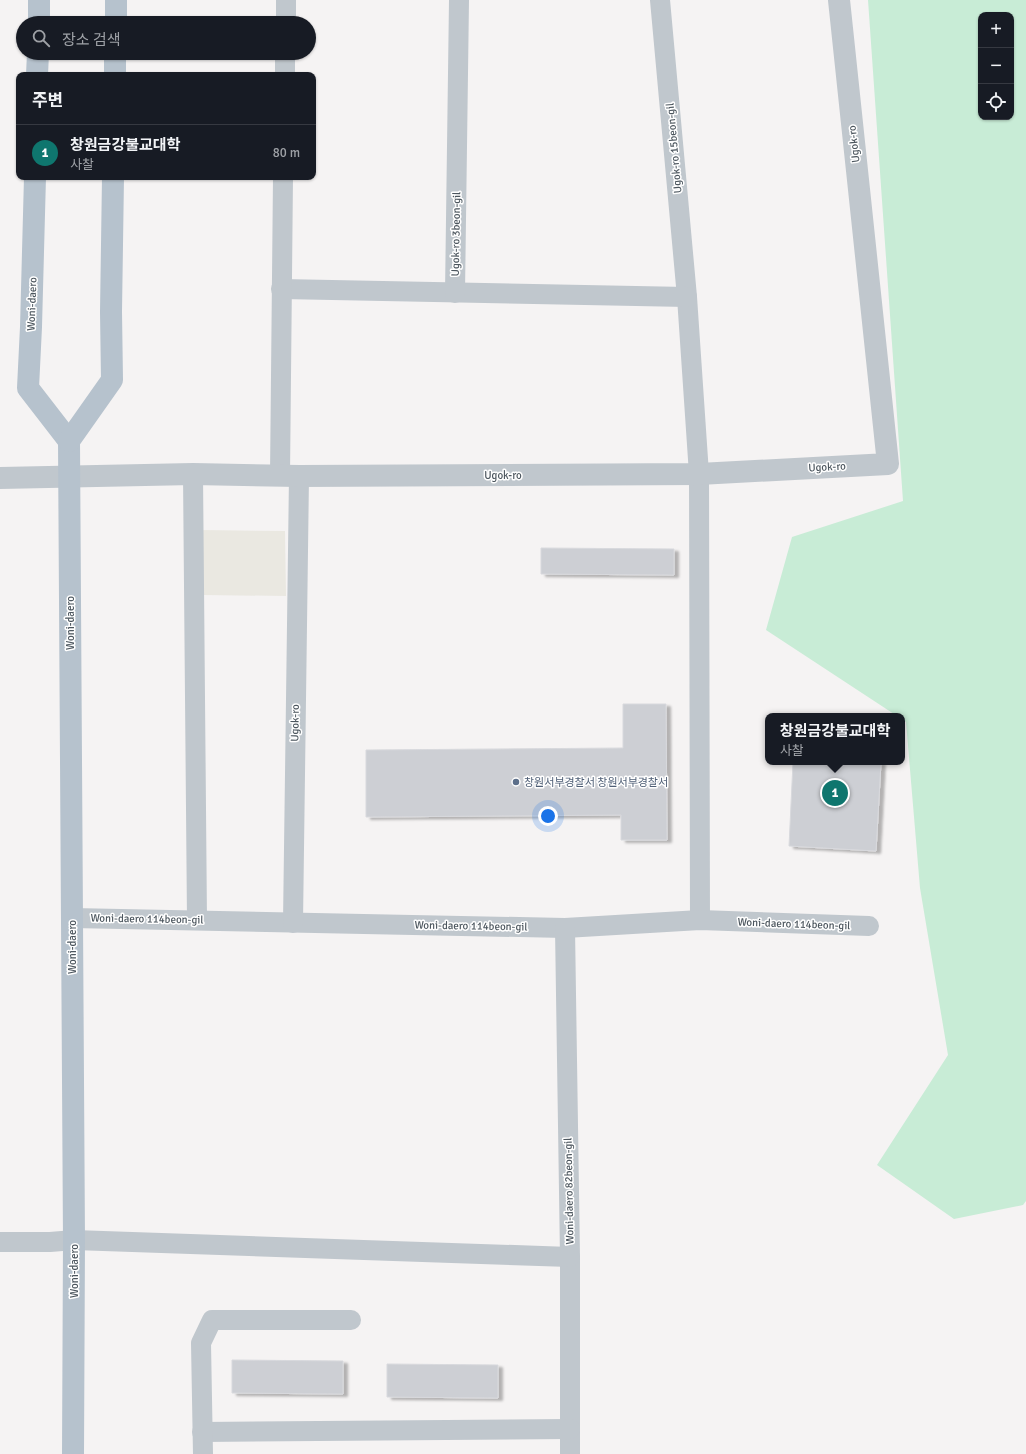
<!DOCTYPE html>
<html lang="ko">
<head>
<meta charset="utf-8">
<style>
  :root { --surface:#171b24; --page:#242831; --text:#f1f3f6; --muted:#9ea1a6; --line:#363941; --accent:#0f766e }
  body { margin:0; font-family:Signika,"Noto Sans KR",sans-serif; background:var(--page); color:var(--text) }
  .controls { position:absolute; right:12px; top:12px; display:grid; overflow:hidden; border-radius:8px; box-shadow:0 1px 3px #0004 }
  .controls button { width:36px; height:36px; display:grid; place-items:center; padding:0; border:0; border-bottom:1px solid var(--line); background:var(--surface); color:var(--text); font:20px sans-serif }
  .you { position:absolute; left:548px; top:816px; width:14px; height:14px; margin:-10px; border:3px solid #fff; border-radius:50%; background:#1a73e8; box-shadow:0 0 0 6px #1a73e833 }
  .badge { display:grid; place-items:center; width:26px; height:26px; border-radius:50%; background:var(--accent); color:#fff; font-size:13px; font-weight:700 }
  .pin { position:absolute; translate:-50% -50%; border:2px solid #fff; box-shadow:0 1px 4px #0006 }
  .popup { position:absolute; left:765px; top:713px; width:140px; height:52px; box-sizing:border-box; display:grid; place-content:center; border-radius:8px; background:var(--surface); filter:drop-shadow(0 1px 3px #0005); font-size:13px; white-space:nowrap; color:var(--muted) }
  .popup b { font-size:15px; color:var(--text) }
  .popup::after { content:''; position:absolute; left:50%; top:100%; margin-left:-8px; border:8px solid transparent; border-top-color:var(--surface) }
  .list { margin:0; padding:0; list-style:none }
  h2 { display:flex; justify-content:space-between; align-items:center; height:52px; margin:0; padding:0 16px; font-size:17px }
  h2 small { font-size:13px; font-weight:400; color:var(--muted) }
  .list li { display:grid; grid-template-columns:26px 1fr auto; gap:12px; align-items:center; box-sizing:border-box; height:56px; padding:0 16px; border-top:1px solid var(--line) }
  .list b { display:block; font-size:15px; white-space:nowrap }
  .list p { margin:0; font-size:13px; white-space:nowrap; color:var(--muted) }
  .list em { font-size:13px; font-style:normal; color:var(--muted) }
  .icon { flex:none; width:22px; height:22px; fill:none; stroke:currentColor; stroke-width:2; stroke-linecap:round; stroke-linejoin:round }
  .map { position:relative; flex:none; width:1026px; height:1454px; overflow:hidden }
  .search { position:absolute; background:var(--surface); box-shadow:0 1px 3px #0004; left:16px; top:16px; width:300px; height:44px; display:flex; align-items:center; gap:10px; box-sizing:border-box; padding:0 14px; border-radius:22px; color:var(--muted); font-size:15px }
  .panel { position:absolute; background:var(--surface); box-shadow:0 1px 3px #0004; left:16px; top:72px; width:300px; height:108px; border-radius:8px }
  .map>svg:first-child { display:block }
  .commercial { fill:#eae8e1 }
  .green { fill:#c8ecd6; fill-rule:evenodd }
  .building { fill:#cdcfd4; stroke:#d8d9dd; filter:url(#shadow) }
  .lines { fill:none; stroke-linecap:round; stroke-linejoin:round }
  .minor { stroke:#c0c7cd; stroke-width:20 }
  .tertiary { stroke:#c0c7cd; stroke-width:22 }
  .primary { stroke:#b6c2cd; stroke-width:22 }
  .service-dot { fill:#5c6f8a; stroke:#fff; stroke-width:1.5 }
  .labels { text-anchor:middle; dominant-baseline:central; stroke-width:3; stroke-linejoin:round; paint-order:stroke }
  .street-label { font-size:11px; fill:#4c565e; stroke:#fff }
  .service-label { font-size:11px; fill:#4e5e75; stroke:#fff; text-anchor:start }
</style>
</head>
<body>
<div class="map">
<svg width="1026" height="1454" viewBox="0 0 1026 1454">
  <defs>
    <filter id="shadow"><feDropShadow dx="4.5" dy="2.5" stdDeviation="1" flood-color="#0004"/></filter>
  </defs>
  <rect width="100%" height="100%" fill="#f5f3f3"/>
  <polygon class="commercial" points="200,530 285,531 286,596 203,595"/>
  <path class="green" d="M 868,0 L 1026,0 L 1026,1201 L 1023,1205 L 954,1219 L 877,1165 L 948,1055 L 920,888 L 906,722 L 902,719 L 902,716 L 897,716 L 766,630 L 792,537 L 903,501 ZM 981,15 L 1011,15 L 1011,117 L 981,117 Z"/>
  <g class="building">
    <polygon points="541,548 674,549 674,575 541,574"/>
    <polygon points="623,704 666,704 667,840 621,840 621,815 366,817 366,750 623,748"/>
    <polygon points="793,762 881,762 876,851 789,846"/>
    <polygon points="232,1360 343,1361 343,1394 232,1393"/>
    <polygon points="387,1364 498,1365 498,1398 387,1397"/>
  </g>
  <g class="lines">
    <g class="minor">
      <polyline points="660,0 687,297 699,474 700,920"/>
      <polyline points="286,23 286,0"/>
      <polyline points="285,75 285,53"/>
      <polyline points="281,289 687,297"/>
      <polyline points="455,293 459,0"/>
      <polyline points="193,474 197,920"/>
      <polyline points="280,476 283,177"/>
      <polyline points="72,918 565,928 700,920 869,926"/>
      <polyline points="293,923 299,476"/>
      <polyline points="565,928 570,1257 570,1454"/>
      <polyline points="0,1242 50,1242 74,1240 570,1257"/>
      <polyline points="202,1432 570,1429"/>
      <polyline points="203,1454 201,1343 212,1320 351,1320"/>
    </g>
    <polyline class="tertiary" points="0,478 193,474 299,476 699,474 888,464 839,0"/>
    <g class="primary">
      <polyline points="39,23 39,0"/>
      <polyline points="116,23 116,0"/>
      <polyline points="37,75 38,53"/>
      <polyline points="115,75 115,53"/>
      <polyline points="35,177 31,327 28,388 69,441 74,1240 73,1454"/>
      <polyline points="69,441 112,380 111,312 113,177"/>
    </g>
  </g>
  <circle class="service-dot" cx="516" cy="782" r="4"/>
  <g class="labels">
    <g class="street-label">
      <text transform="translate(854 144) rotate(-96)">Ugok-ro</text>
      <text transform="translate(674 148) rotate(-95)">Ugok-ro 15beon-gil</text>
      <text transform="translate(456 234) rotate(-89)">Ugok-ro 3beon-gil</text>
      <text transform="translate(32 304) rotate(-88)">Woni-daero</text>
      <text transform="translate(827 467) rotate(-3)">Ugok-ro</text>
      <text x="503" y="475">Ugok-ro</text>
      <text transform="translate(70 623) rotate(-90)">Woni-daero</text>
      <text transform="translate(295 723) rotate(-89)">Ugok-ro</text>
      <text transform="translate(147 919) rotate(1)">Woni-daero 114beon-gil</text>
      <text transform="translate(794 924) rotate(2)">Woni-daero 114beon-gil</text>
      <text transform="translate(471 926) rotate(1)">Woni-daero 114beon-gil</text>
      <text transform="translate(72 947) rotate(-90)">Woni-daero</text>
      <text transform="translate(569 1191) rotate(-91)">Woni-daero 82beon-gil</text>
      <text transform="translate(74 1271) rotate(-90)">Woni-daero</text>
    </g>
    <g class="service-label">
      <text x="524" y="782">창원서부경찰서 창원서부경찰서</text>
    </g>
  </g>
</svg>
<div class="controls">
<button>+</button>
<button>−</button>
<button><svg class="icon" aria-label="locate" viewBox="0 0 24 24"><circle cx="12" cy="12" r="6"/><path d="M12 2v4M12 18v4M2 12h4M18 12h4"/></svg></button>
</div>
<div class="you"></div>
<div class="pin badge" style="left:835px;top:793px">1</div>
<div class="popup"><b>창원금강불교대학</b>사찰</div>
<div class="search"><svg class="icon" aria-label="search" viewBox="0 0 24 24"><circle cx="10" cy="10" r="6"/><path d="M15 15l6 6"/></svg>장소 검색</div>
<section class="panel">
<h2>주변<small></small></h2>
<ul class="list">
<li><span class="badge">1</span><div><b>창원금강불교대학</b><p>사찰</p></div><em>80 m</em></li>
</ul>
</section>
</div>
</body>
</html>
